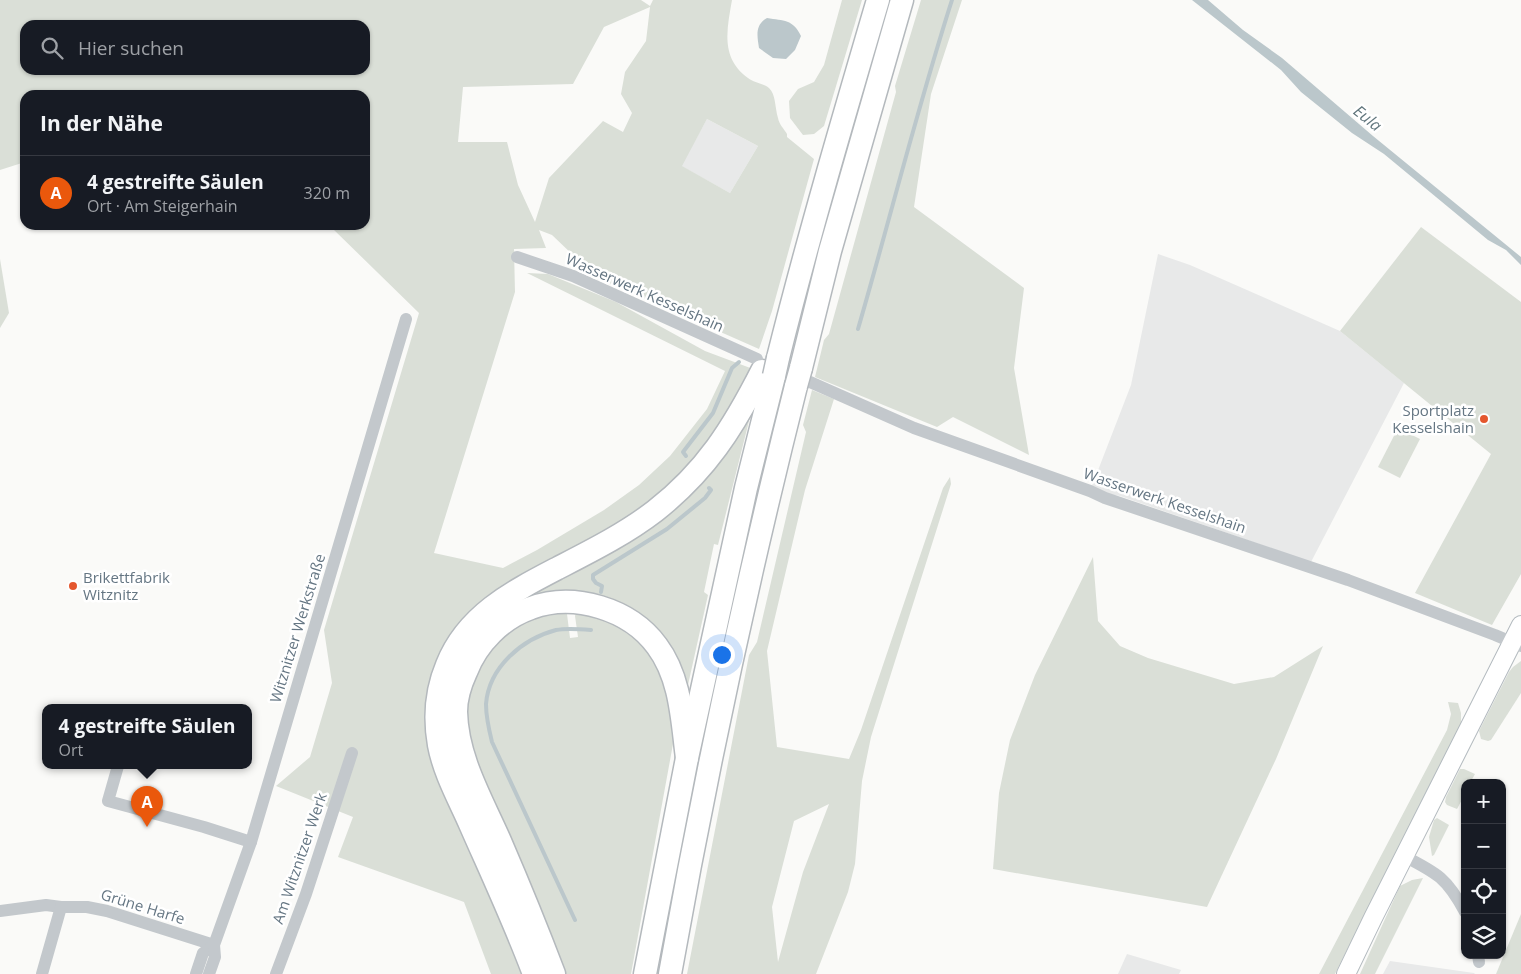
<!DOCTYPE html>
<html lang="de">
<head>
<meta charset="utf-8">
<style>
  :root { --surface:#171b24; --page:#242831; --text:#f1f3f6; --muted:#9ea1a6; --line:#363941; --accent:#ea580c }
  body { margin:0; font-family:"Open Sans",sans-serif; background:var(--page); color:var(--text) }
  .controls { position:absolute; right:15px; bottom:15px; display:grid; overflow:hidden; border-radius:10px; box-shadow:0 1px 4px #0004 }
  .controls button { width:45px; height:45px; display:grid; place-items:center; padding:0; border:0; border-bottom:1px solid var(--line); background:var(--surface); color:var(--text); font:25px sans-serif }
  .you { position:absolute; left:721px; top:654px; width:18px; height:18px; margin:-12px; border:4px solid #fff; border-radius:50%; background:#1a73e8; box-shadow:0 0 0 8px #1a73e833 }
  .badge { display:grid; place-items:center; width:32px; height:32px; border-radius:50%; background:var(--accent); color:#fff; font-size:16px; font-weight:700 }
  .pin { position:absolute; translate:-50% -41px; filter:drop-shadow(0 1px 2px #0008) }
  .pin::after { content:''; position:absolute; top:26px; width:18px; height:15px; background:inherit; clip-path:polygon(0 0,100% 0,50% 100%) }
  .popup { position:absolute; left:42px; top:704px; width:210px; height:65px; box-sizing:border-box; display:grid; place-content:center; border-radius:10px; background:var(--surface); filter:drop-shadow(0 1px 4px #0005); font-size:16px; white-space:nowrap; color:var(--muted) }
  .popup b { font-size:19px; color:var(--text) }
  .popup::after { content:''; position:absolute; left:50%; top:100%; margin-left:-10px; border:10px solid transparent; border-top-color:var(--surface) }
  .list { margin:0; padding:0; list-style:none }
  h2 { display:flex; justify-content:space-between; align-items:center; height:65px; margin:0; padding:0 20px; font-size:21px }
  h2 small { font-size:16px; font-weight:400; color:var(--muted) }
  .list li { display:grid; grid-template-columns:32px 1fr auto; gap:15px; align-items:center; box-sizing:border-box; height:75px; padding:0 20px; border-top:1px solid var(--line) }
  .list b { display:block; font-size:19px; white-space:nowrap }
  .list p { margin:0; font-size:16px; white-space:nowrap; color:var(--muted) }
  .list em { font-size:16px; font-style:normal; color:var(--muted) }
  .icon { flex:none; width:28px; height:28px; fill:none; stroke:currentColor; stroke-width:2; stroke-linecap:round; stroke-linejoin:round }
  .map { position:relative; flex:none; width:1521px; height:974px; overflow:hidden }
  .search { position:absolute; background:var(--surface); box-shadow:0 1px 4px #0004; left:20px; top:20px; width:350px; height:55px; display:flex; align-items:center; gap:12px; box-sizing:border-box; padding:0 18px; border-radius:15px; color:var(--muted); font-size:19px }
  .panel { position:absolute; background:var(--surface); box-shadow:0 1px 4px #0004; left:20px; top:90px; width:350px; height:140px; border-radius:15px }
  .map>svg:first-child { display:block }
  .built { fill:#e8e9e9 }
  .green { fill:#dadfd7; fill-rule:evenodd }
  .water { fill:#bbc7cb }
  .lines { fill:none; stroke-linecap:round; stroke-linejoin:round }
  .stream { stroke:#bbc7cb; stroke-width:4 }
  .secondary-casing { stroke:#b3babf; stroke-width:20 }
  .highway-casing { stroke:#b4b9bd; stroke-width:25 }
  .street { stroke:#c3c8cc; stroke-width:12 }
  .secondary { stroke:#fff; stroke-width:18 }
  .highway { stroke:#fff; stroke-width:22 }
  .highway-bridge-casing { stroke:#b4b9bd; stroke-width:25; stroke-linecap:butt }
  .highway-bridge { stroke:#fff; stroke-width:22 }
  .poi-dot { fill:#e4572e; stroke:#fff; stroke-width:2 }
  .labels { text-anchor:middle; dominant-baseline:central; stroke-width:5; stroke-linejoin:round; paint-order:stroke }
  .street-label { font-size:15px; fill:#657683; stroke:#fff }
  .poi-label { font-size:15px; fill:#657683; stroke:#fff; text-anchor:end }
  .water-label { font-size:16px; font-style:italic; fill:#60757c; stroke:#fff }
</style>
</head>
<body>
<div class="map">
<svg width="1521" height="974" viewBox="0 0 1521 974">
  <rect width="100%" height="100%" fill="#fafaf8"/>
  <g class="built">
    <polygon points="707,119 758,146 730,193 681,166"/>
    <polygon points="1158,254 1190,265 1340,331 1404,383 1311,562 1120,496 1090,491 1131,385"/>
    <polygon points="1127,954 1181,970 1179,974 1118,974"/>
    <polygon points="1390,961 1474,973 1475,974 1383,974"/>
  </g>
  <g class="green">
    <path d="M 0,0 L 641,0 L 650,6 L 653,0 L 732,0 C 727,29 720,58 748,78 C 754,83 763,83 769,88 C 776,94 775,109 778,118 C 779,124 784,129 787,134 L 787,137 L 814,159 L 772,311 L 759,349 L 596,277 L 552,235 L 539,230 L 546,248 L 514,249 L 515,292 L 434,553 L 503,568 L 537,550 L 604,510 L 639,485 L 670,456 L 707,409 L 725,371 L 527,273 L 548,274 L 616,302 L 705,351 L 753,369 L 721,430 L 670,489 L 455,634 L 479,867 L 522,974 L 491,974 L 464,902 L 338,857 L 353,817 L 276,786 L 310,757 L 332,683 L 324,630 L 419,313 L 333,229 L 324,225 L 365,225 L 365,95 L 25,95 L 25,162 L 0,170 ZM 650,7 L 646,41 L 625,72 L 621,94 L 632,113 L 623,132 L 603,121 L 549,178 L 535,222 L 518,185 L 507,142 L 458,142 L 463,87 L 573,84 L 604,27 ZM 25,25 L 365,25 L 365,70 L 25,70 ZM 707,119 L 758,146 L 730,193 L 682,166 Z"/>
    <polygon points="842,0 862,0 824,126 814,134 803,135 790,118 789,101 798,89 814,82 824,65"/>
    <polygon points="921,0 962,0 931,94 914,207 1024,288 1014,368 1029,455 953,417 937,427 815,377 824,340 829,334 896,92 895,86"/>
    <polygon points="1421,227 1521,302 1521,574 1492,625 1415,593 1491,454 1340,331"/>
    <polygon points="0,259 9,313 0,328"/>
    <path d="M 812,390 L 834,399 L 805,490 L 767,651 L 777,747 L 849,759 L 861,730 L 943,488 L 950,477 L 951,484 L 871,737 L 862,781 L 855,864 L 848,892 L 816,974 L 687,974 L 749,655 L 757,642 L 806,432 L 803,425 ZM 829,804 L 803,872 L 778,962 L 772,907 L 794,821 Z"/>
    <path d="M 743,420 L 749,421 L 718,545 L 714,544 L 704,592 L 708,595 L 688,685 L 682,683 C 677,669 671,655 663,642 C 655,631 643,622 632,615 C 584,585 523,592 483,632 C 460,655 452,688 451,719 C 449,752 474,796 487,826 C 508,875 529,924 546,974 L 541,974 L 519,919 L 455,773 C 449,753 443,734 443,713 C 443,675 464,635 495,612 C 511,599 529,589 547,580 C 569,569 593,559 614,546 C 648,524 682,500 709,470 C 722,455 733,437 743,420 Z"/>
    <polygon points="1398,428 1420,439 1400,478 1378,467"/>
    <polygon points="1093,557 1098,621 1120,646 1148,658 1234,684 1274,677 1323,646 1276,759 1207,907 993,869 999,793 1010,740 1035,675"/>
    <polygon points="561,609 567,614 570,638 578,637 575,616 577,610 608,616 660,659 676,718 673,744 631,974 561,974 480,779 463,714 480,659 522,619"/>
    <polygon points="1521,661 1521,693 1491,740 1488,741 1481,739 1479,731 1483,723 1509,672 1513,667"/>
    <polygon points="1448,702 1458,703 1461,713 1461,724 1335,974 1319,974 1447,730 1451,714"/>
    <polygon points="1460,769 1464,769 1475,774 1470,783 1465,783 1465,794 1457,809 1447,805 1445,802 1446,797"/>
    <polygon points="1437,818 1449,825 1434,855 1432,856 1429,837 1434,820"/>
    <polygon points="1423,878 1375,974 1360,974 1400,886 1412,880"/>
    <polygon points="1521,914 1521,974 1496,974"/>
  </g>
  <g class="water">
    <polygon points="1192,0 1208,0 1243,30 1282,58 1373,136 1521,257 1521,265 1506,250 1488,240 1384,154 1352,133 1301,92 1281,70"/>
    <path d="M 767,18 C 784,21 793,19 801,36 L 795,50 L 786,59 L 773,58 L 759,48 C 757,35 755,25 767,18 Z"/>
  </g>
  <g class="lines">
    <g class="stream">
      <path d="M 858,329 C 890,219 917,109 952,0"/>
      <polyline points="686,456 683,452 713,413 732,368 739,362"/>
      <polyline points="601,592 602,586 596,583 593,579 593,575 667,529 705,498 711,490 709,488"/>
      <path d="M 575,920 L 492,742 C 489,730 486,717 486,704 C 489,667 522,639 556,630 C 566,628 580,629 591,630"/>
    </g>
    <g class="secondary-casing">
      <polyline id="secondary" points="1346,974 1373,918 1521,625"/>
    </g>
    <g class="highway-casing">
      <g id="highway">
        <path d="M 778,358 C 808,238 843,119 878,0"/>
        <polyline points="801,368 830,251 902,0"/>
        <path d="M 534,974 C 515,923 492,874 470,824 C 459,799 444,772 439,745 C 434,717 436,691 447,665 C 467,615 512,592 558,568 C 591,551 625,534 655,511 C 706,471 733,428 762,371"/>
        <path d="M 554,974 C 537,929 519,885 500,841 C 482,800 457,758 456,712 C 456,698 460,685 466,672 C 477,643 502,618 531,608 C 574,592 630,609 657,646 C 681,678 682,720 687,758"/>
        <polyline points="645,974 687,758 746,488 774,376"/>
        <path d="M 670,974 C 705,776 747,581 796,386"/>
      </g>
    </g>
    <g class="street">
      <polyline points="517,257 573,276 757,359"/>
      <polyline points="810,382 914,428 1090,491 1105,498 1348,580 1495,635 1521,646"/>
      <polyline points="118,766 108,801 204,827 251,842"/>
      <path d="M 1404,856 C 1437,873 1447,878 1465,912"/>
      <polyline points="0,911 46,905 61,907"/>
      <polyline points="1478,955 1479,962"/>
      <polyline points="42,974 61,907 87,907 107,911 214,945"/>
      <polyline points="196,974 203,953 214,945"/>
      <polyline points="209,974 215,957 214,945 251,842 406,319"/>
      <polyline points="276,974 306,894 352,753"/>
    </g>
    <use href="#secondary" class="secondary"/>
    <use href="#highway" class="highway"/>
    <g class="highway-bridge-casing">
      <g id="highway-bridge">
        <polyline points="774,376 778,358"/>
        <polyline points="796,386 801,368"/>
      </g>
    </g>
    <use href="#highway-bridge" class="highway-bridge"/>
  </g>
  <g class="poi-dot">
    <circle cx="1484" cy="419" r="5"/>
    <circle cx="73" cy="586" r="5"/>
  </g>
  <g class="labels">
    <g class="street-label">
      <text transform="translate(645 292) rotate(24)">Wasserwerk Kesselshain</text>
      <text transform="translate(1165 500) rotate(19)">Wasserwerk Kesselshain</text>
      <text transform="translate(297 628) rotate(-73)">Witznitzer Werkstraße</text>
      <text transform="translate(299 858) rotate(-71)">Am Witznitzer Werk</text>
      <text transform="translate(143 906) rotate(17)">Grüne Harfe</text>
    </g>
    <g class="poi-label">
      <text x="1474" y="410">Sportplatz<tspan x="1474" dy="17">Kesselshain</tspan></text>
      <text x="83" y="577" text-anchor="start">Brikettfabrik<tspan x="83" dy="17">Witznitz</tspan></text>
    </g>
    <g class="water-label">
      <text transform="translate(1368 118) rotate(39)">Eula</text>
    </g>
  </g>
</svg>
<div class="controls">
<button>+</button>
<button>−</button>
<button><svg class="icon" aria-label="locate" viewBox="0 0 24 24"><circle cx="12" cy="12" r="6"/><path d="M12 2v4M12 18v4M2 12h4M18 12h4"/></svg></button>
<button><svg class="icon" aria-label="layers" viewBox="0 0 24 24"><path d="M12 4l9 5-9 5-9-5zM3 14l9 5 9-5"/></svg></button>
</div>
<div class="you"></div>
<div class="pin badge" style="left:147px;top:827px">A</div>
<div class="popup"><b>4 gestreifte Säulen</b>Ort</div>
<div class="search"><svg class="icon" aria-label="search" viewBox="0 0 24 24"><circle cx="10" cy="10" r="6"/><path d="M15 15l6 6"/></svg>Hier suchen</div>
<section class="panel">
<h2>In der Nähe<small></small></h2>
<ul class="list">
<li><span class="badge">A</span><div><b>4 gestreifte Säulen</b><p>Ort · Am Steigerhain</p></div><em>320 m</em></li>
</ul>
</section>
</div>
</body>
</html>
